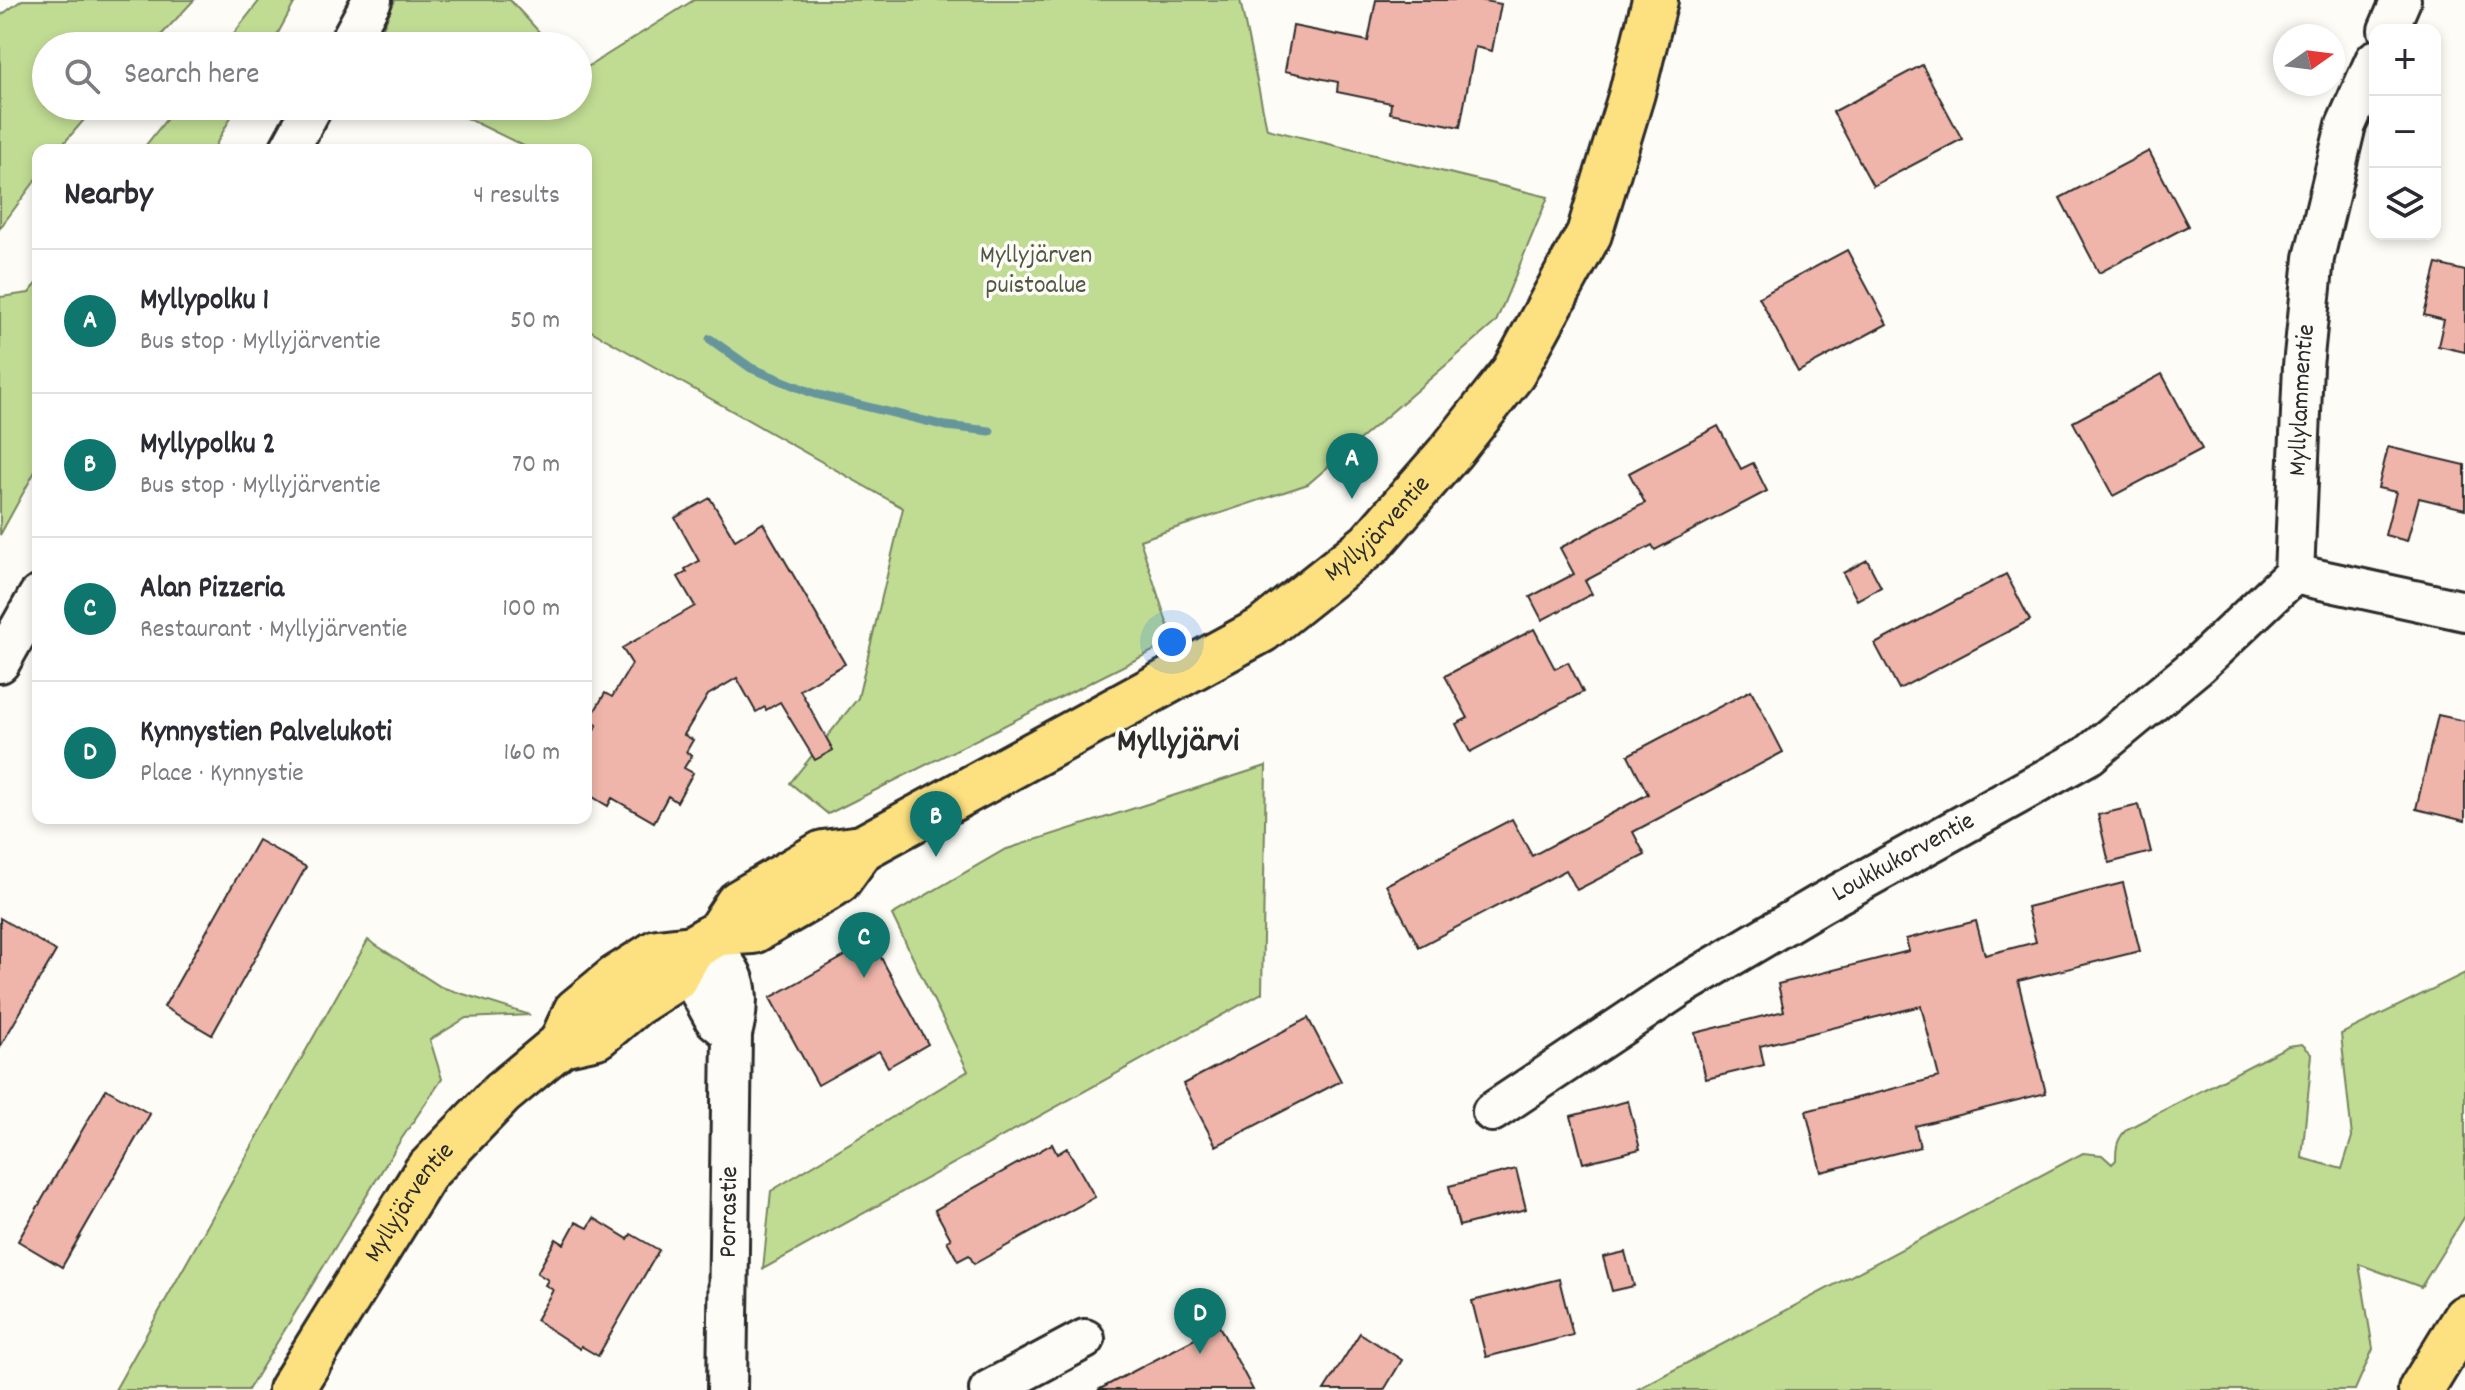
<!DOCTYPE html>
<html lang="en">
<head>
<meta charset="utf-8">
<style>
  :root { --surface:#fff; --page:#f7f7f7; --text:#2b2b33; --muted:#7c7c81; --line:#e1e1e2; --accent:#0f766e }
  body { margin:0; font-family:Dekko,sans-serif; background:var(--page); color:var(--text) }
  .controls { position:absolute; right:24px; top:24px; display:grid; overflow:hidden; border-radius:16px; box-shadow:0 4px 12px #0003 }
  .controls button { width:72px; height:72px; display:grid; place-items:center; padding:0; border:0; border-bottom:2px solid var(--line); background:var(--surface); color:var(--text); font:40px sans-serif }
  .compass { position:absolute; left:2273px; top:24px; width:72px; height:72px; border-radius:50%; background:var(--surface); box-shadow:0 4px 12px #0003; rotate:76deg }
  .you { position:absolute; left:1172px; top:642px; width:28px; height:28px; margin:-20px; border:6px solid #fff; border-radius:50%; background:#1a73e8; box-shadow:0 0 0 12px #1a73e833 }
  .badge { display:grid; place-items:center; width:52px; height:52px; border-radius:50%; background:var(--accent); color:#fff; font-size:26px; font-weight:700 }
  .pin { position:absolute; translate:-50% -66px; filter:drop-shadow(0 2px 4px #0008) }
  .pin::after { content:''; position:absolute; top:42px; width:28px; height:24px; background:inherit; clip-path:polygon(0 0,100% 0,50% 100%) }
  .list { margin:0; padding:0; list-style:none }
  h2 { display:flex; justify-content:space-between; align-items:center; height:104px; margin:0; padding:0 32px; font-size:34px }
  h2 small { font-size:26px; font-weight:400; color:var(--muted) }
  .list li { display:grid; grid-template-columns:52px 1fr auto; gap:24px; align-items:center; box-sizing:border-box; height:144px; padding:0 32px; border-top:2px solid var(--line) }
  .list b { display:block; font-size:30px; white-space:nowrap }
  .list p { margin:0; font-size:26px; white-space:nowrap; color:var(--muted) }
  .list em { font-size:26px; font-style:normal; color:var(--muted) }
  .icon { flex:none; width:44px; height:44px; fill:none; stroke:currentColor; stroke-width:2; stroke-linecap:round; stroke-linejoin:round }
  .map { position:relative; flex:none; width:2465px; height:1390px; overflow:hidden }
  .search { position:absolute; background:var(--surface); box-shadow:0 4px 12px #0003; left:32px; top:32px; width:560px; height:88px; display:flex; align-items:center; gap:20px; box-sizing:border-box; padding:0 28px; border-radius:44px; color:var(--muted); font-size:30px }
  .panel { position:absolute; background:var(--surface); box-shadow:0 4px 12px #0003; left:32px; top:144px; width:560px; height:680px; border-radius:16px }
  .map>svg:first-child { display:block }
  .green { fill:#c0dc93; stroke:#76845f; stroke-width:2 }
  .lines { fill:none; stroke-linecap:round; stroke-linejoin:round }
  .stream { stroke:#66969c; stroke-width:9 }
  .building { fill:#efb5aa; stroke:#2b2b2b; stroke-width:2 }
  .minor-casing { stroke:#2b2b2b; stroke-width:44 }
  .major-casing { stroke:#2b2b2b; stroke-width:50 }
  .highway-casing { stroke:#2b2b2b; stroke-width:50 }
  .minor { stroke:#fdfcf7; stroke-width:38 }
  .major { stroke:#fde080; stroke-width:44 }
  .highway { stroke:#fde080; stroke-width:44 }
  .labels { text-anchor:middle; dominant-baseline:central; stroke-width:7; stroke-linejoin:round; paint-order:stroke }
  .park-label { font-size:26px; fill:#505745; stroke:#fdfcf7 }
  .street-label { font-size:26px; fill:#2b2b2b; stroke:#fdfcf7 }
  .district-label { font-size:34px; font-weight:bold; fill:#2b2b2b; stroke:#fdfcf7 }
</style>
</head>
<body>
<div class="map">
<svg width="2465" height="1390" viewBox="0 0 2465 1390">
  <rect width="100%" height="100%" fill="#fdfcf7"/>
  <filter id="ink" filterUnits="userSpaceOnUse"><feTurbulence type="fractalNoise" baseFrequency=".0125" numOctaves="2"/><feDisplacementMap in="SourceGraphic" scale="16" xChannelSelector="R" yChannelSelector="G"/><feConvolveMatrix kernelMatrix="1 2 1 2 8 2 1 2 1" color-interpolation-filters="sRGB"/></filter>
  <g filter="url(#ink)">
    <g class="green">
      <polygon points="22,0 194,0 151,46 46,46 46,106 96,106 58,150 38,150 38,177 0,228 0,16"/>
      <polygon points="260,0 296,0 271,46 224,46"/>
      <polygon points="395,0 510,0 552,46 375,46"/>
      <polygon points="694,0 1240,0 1267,129 1548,197 1496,322 1308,484 1140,540 1173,641 828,814 790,783 858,698 903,508 586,328 586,150 532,150 442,106 578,106 578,73"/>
      <polygon points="177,106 237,106 213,150 142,150"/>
      <polygon points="38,282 38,466 0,535 0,297 29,293"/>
      <polygon points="1266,766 1262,993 763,1269 771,1191 968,1071 892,915 1004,850"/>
      <polygon points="368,940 441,987 530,1015 466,1018 430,1040 442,1079 400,1141 248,1390 115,1390"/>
      <path d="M 2465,973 L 2465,1216 L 2421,1287 L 2359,1264 L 2373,1349 L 2355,1390 L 1636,1390 L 2083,1153 L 2102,1155 L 2112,1164 L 2116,1160 C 2116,1146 2117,1139 2127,1129 L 2288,1046 L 2302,1044 L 2312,1054 L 2302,1158 L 2342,1169 L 2352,1137 L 2341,1034 Z"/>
    </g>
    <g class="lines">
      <polyline class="stream" points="710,339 751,368 815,394 946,426 990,431"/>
    </g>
    <g class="building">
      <polygon points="1376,0 1480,0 1501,4 1492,51 1475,47 1460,127 1390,113 1391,103 1337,92 1338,82 1285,71 1293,26 1368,41"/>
      <polygon points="1922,65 1962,139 1873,186 1833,112"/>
      <polygon points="2149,151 2188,226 2099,273 2060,198"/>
      <polygon points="1847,250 1887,324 1798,372 1759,297"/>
      <polygon points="2437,264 2465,271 2465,352 2438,346 2444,320 2424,315"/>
      <polygon points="2162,374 2202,449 2113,496 2073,422"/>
      <polygon points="1718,426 1741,469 1753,463 1767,491 1655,550 1652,545 1585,581 1592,594 1542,620 1530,597 1574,574 1560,548 1645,503 1629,473"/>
      <polygon points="2388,447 2465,465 2465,509 2419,498 2407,541 2385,535 2396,492 2378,488"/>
      <polygon points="710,498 735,540 763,523 845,664 800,690 833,750 815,760 780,702 766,710 765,707 756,712 737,678 708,695 684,735 693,740 686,752 692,755 684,768 693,773 677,802 668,796 654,822 612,798 608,806 586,793 586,744 597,725 589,721 605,693 612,697 632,664 622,648 695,606 678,577 687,572 685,569 699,561 675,518"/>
      <polygon points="1867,560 1881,587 1857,600 1843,573"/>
      <polygon points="2006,574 2030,620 1899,689 1875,644"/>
      <polygon points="1534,629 1555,669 1568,662 1583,692 1470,752 1456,724 1468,718 1445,676"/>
      <polygon points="1751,690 1783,752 1633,832 1645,855 1577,890 1566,870 1419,947 1386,885 1512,819 1532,856 1648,794 1628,755"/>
      <polygon points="2438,715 2465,721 2465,821 2416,809"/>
      <polygon points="2139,805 2151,852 2109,863 2098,815"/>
      <polygon points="258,840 306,867 212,1035 164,1007"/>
      <polygon points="2123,883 2140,951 2018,981 2046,1093 1915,1126 1920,1147 1821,1172 1806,1111 1939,1077 1921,1006 1760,1046 1764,1065 1706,1079 1695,1033 1784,1011 1778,984 1909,951 1906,939 1976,921 1985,955 2036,942 2027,907"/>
      <polygon points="0,918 56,951 0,1047"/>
      <polygon points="872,941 928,1044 888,1067 879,1051 818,1085 770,998"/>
      <polygon points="1308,1018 1341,1081 1216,1146 1183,1084"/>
      <polygon points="106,1089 150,1114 62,1267 18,1241"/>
      <polygon points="1628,1101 1640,1149 1583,1163 1571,1116"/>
      <polygon points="1052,1144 1057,1154 1067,1148 1095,1197 974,1264 969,1255 958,1261 947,1241 951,1239 935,1210"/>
      <polygon points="1516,1169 1526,1209 1459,1226 1449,1186"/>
      <polygon points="594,1218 628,1239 631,1234 659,1250 598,1356 581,1346 580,1349 536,1320 553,1290 545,1285 548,1280 537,1273 556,1239 564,1244 576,1222 588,1228"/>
      <polygon points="1625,1252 1634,1286 1612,1291 1603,1257"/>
      <polygon points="1559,1279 1573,1335 1486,1357 1472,1301"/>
      <polygon points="1219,1326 1253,1390 1098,1390"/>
      <polygon points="1360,1333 1402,1360 1384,1390 1324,1390"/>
    </g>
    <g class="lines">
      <g class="minor-casing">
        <g id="minor">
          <polyline points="2388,30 2401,0"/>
          <polyline points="347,46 372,0"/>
          <polyline points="289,150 313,106"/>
          <path id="s1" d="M 2294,574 L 2303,366 L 2314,258 L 2346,125 L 2375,60"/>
          <polyline points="2294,574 2465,611"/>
          <polyline points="0,663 38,596"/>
          <path id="s2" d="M 1492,1112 L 1678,988 L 1820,904 L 2089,755 L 2199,664 L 2294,574"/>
          <path id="s3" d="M 727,1390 L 732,1034 C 738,1012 742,978 722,962 C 714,956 701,952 692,948 L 694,982 L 715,1020 L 732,1034"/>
          <polyline points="989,1390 1085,1339"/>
        </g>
      </g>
      <g class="major-casing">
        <g id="major">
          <polyline points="718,933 753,931 826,889 838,881 862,848"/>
          <polyline points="561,1044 597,1036 635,1004 674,979 692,948"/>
          <path id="s4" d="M 291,1390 L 426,1172 L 502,1093 L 561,1044 L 576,1011 L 616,978 L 657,952 L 692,948 L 718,933 L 738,903 L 823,853 L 862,848 L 1262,630 L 1370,544 L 1452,450 L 1513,373 L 1589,234 L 1632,93 L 1655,0"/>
        </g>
      </g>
      <g class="highway-casing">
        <polyline id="highway" points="2421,1390 2465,1318"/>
      </g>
      <use href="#minor" class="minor"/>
      <use href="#major" class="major"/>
      <use href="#highway" class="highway"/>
    </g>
  </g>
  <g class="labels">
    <g class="park-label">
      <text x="1036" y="256">Myllyjärven<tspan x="1036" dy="30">puistoalue</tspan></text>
    </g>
    <g class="street-label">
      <text stroke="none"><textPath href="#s1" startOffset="174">Myllylammentie</textPath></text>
      <text stroke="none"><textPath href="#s4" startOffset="1428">Myllyjärventie</textPath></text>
      <text stroke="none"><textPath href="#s2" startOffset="484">Loukkukorventie</textPath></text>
      <text stroke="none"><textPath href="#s4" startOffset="222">Myllyjärventie</textPath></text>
      <text stroke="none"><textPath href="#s3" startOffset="178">Porrastie</textPath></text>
    </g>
    <g class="district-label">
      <text x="1178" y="743">Myllyjärvi</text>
    </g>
  </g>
</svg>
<div class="controls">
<button>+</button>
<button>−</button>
<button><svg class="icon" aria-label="layers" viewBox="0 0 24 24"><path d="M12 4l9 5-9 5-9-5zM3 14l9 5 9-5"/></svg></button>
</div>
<svg class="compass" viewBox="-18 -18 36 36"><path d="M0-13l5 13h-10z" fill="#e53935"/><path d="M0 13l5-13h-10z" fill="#7c7c81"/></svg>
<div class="you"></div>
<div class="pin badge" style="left:1352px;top:499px">A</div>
<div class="pin badge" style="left:936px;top:857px">B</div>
<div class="pin badge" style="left:864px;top:978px">C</div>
<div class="pin badge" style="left:1200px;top:1354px">D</div>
<div class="search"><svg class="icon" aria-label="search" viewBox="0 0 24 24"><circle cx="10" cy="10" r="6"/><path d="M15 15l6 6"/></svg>Search here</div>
<section class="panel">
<h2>Nearby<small>4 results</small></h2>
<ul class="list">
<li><span class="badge">A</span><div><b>Myllypolku 1</b><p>Bus stop · Myllyjärventie</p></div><em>50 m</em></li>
<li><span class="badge">B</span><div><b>Myllypolku 2</b><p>Bus stop · Myllyjärventie</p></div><em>70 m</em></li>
<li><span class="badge">C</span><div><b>Alan Pizzeria</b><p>Restaurant · Myllyjärventie</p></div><em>100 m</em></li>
<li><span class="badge">D</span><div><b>Kynnystien Palvelukoti</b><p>Place · Kynnystie</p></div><em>160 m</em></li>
</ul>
</section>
</div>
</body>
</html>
